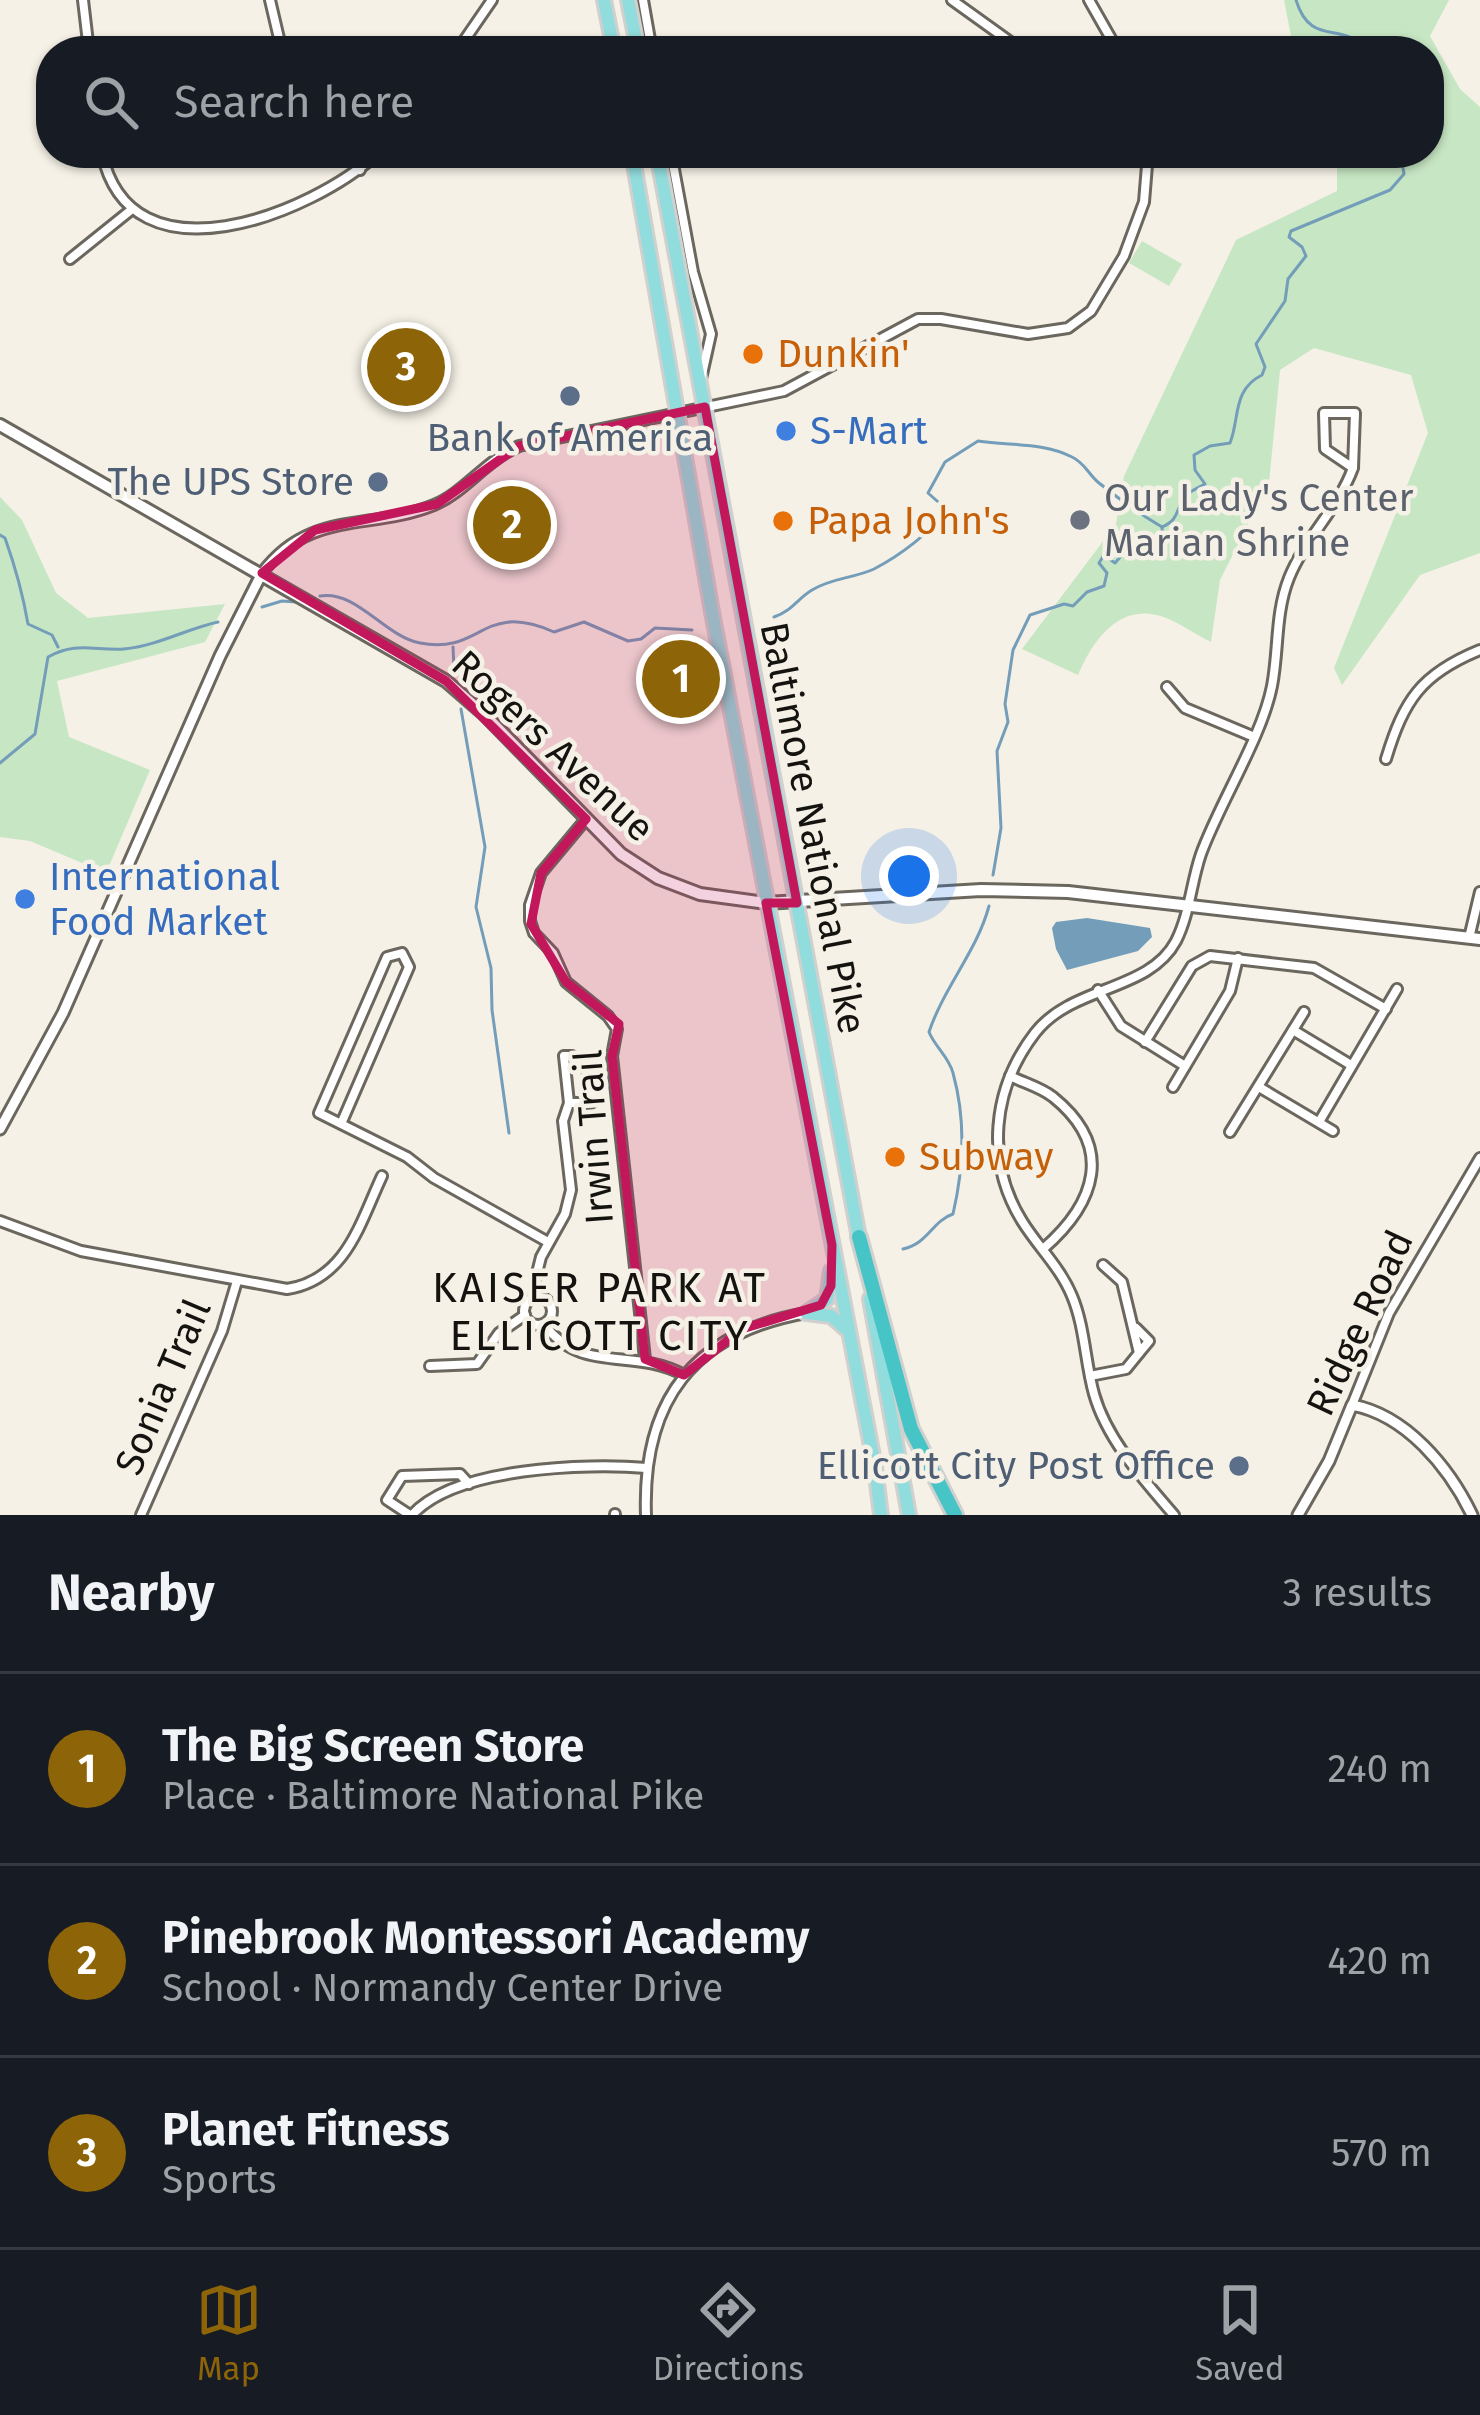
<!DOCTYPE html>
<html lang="en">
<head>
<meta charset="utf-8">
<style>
  :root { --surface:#171b24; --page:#20242c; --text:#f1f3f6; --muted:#9ea1a6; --line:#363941; --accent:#8d6407 }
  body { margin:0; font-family:"Fira Sans",sans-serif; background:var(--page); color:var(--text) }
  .you { position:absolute; left:909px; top:876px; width:42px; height:42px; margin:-30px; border:9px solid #fff; border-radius:50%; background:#1a73e8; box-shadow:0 0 0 18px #1a73e833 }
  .badge { display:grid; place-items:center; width:78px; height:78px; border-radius:50%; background:var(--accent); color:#fff; font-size:39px; font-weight:700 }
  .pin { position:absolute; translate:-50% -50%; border:6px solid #fff; box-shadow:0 3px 12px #0006 }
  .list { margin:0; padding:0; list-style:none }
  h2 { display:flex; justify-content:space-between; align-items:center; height:156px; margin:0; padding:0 48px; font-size:51px }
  h2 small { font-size:39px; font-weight:400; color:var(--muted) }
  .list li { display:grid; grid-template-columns:78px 1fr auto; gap:36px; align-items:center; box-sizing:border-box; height:192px; padding:0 48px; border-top:3px solid var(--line) }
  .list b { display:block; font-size:45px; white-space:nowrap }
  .list p { margin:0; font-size:39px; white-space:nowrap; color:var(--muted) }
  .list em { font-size:39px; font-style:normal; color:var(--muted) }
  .icon { flex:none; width:66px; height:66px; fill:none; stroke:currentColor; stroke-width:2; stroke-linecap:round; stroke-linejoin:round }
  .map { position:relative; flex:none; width:1480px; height:1515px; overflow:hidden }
  .search { position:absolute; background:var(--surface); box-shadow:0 3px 9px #0004; left:36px; right:36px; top:36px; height:132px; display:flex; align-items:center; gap:30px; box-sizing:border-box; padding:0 42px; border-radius:48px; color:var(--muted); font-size:45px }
  .sheet { height:732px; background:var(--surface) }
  nav { display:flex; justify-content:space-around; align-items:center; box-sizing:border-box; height:168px; border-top:3px solid var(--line); background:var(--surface); font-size:33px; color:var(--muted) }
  nav a { display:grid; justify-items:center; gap:6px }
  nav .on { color:var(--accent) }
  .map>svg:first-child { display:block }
  .green { fill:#c7e6c3 }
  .water { fill:#739db9 }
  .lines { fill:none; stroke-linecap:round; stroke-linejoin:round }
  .stream { stroke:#739db9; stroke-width:3 }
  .minor-casing { stroke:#6b675e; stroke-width:14 }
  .tertiary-casing { stroke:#6b675e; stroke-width:15 }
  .secondary-casing { stroke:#6b675e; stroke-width:16 }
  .primary-casing { stroke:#d0d0cf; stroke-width:18 }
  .motorway-casing { stroke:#d0d0cf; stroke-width:20 }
  .minor { stroke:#fff; stroke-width:8 }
  .tertiary { stroke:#fff; stroke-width:9 }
  .secondary { stroke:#fff; stroke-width:10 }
  .primary { stroke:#91dcdc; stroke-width:12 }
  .motorway { stroke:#47c4c5; stroke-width:14 }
  .marked { fill:#c2185b; fill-opacity:0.2; stroke:#c2185b; stroke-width:9; stroke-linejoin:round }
  .food-dot { fill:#e8710a; stroke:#f5f1e6; stroke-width:4.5 }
  .service-dot { fill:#5c6f8a; stroke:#f5f1e6; stroke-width:4.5 }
  .shop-dot { fill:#3f7fe0; stroke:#f5f1e6; stroke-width:4.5 }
  .worship-dot { fill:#6b7280; stroke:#f5f1e6; stroke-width:4.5 }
  .labels { text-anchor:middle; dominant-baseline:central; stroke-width:9; stroke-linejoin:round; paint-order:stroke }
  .food-label { font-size:39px; fill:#c56008; stroke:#f5f1e6; text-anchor:start }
  .shop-label { font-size:39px; fill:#366cbe; stroke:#f5f1e6; text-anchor:start }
  .service-label { font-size:39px; fill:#4e5e75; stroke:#f5f1e6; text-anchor:end }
  .worship-label { font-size:39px; fill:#5b616d; stroke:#f5f1e6; text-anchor:start }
  .street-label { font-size:39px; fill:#14130f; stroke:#f5f1e6 }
  .neighbourhood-label { font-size:42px; letter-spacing:3px; fill:#14130f; stroke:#f5f1e6 }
</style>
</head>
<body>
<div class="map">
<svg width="1480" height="1515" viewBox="0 0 1480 1515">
  <rect width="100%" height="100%" fill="#f5f1e6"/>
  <g class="green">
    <path d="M 1284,0 L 1449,0 L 1430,36 L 1460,89 L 1480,107 L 1480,553 L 1420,575 L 1342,685 L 1334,668 L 1428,433 L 1411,375 L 1314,348 L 1280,370 L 1269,483 L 1220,580 L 1211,642 C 1194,634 1175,619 1157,615 C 1116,605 1091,644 1078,675 L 1022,649 L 1116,524 L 1124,476 L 1236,240 L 1337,191 L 1337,153 L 1429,153 L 1429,51 L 1303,51 L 1291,36 Z"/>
    <polygon points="1142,241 1182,264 1169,286 1129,263"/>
    <polygon points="0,497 22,520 56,593 88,618 225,604 205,642 57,681 69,737 150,770 106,873 30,841 0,837"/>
  </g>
  <polygon class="water" points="1087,918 1150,928 1152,937 1138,951 1067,970 1056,949 1052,928 1056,922"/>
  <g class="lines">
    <g class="stream">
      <path d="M 1296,0 C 1311,49 1344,19 1366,51"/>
      <path d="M 0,535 L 5,538 C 15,566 23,595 28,624 L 52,635 L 58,647"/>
      <path d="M 320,596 C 357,590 384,636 420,643 C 483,655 481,600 554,632 L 584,622 L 628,641 L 641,639 L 655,628 L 692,630"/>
      <polyline points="262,607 282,601 296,602"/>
      <path d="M 774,617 C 792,611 797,599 812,590 C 831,578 855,578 874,569 C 897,557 935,531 945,508 L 928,493 L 945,462 L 978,441 C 1010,446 1043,442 1072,457 C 1085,463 1088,474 1099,483 C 1119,499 1140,514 1162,527 C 1178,520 1175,513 1183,500 C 1188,491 1197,489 1205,484 L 1195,470 L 1194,455 L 1210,446 L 1230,443 C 1240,418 1232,390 1262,375 L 1265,367 L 1256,344 L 1285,301 L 1288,279 L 1306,256 L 1302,247 L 1289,237 L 1291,231 L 1390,190 L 1404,174 L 1402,162 L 1393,153"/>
      <polyline points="453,647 454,669"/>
      <polyline points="461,709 485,847 476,907 491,968 492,1010 509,1133"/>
      <path d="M 0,763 L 35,734 L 48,657 C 76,641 95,651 124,649 C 157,646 186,629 218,622"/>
      <polyline points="993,875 1001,828 997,751 1008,722 1005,704 1013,650 1030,615 1064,604 1073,606 1087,592 1104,586 1107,573 1099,563 1104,555 1115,563 1122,555 1139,549 1150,555 1159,553 1163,544 1162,527"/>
      <path d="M 903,1249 C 929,1243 932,1221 953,1214 C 964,1167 966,1120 953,1073 C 949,1057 935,1047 929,1032 C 944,987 977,951 989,906"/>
    </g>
    <g class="minor-casing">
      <g id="minor">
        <polyline points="83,0 89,51"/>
        <polyline points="270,0 282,51"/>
        <polyline points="643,0 652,51"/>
        <polyline points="952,0 1023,51"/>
        <polyline points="1089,0 1118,51"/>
        <polyline points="463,42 476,51"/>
        <polyline points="457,51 492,0"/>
        <path d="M 102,153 C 130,287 312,214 378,153"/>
        <polyline points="346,153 360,170"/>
        <polyline points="671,153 693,272 711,334 701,379"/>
        <polyline points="70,259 131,210"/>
        <path d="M 262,573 C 310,509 370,531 434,505 C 465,492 485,461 519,446 L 784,391 L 918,319 L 941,319 L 1028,334 L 1068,328 L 1091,311 L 1124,256 L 1144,202 L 1148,153"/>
        <polyline points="1167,687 1185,708 1252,736"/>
        <path d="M 1386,759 C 1404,700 1421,674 1480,650"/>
        <polyline points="586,819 541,873 530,905 530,921 534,933 553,953 566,982 608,1016 617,1029 612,1056 645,1359"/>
        <polyline points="1469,938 1480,892"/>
        <polyline points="1098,990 1121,1026 1185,1066"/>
        <polyline points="1293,1030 1351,1065"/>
        <polyline points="1145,1042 1192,966 1210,956 1314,968 1386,1009"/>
        <path d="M 1010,1076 C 1024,1083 1040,1087 1053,1097 C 1115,1147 1096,1203 1043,1249"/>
        <polyline points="1173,1087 1230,991 1238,958"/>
        <polyline points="1259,1087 1333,1131"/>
        <polyline points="1319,1122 1397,989"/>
        <polyline points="341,1124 319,1113 387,957 402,953 409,967 341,1124 407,1157 434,1178 548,1242"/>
        <polyline points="1230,1132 1304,1012"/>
        <path d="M 0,1221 L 81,1251 L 287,1289 C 346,1280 360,1223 382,1176"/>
        <circle cx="538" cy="1311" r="14"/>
        <polyline points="537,1297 535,1281 541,1257 565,1214 571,1190 563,1121 569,1103 564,1056 572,1056 587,1066 591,1103 569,1103"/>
        <path d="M 544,1324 C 581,1375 633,1347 684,1375"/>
        <polyline points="1136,1328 1149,1341 1139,1353"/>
        <polyline points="430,1366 477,1364 499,1333 525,1315"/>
        <polyline points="1090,1376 1126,1369 1139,1353 1122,1282 1103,1265"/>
        <polyline points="1352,1405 1389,1313 1480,1158"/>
        <polyline points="615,1514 615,1515"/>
        <polyline points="141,1515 222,1331 237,1281"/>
        <polyline points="410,1515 387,1500 402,1476 460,1474 469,1484"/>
        <path d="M 412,1515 C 455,1467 586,1463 647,1468"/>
        <path d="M 646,1515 C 642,1401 693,1333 806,1313"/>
        <path d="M 1174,1515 C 1144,1480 1107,1440 1094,1394 C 1085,1362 1085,1327 1072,1296 C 1060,1267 1038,1247 1022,1221 C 985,1161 992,1089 1035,1033 C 1072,985 1149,992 1176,941 C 1190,913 1191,883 1201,854 C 1220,802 1262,737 1272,686 C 1279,650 1275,613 1289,578 C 1305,538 1338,509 1353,468 L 1325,449 L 1324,413 L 1355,413 L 1353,468"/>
      </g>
    </g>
    <g class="tertiary-casing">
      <g id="tertiary">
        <polyline points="0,1129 63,1013 220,656 262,573"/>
        <path d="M 1298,1515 L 1329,1461 L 1352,1405 C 1406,1415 1449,1467 1472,1515"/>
      </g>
    </g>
    <g class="secondary-casing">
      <polyline id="secondary" points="0,425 446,681 484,714 621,854 658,878 700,894 766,903 981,890 1068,892 1480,939"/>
    </g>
    <g class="primary-casing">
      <g id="primary">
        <polyline points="604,0 614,51"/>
        <polyline points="628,0 638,51"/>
        <polyline points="632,153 712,612 875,1467 881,1515"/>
        <polyline points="657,153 860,1243"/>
        <polyline points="870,1299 909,1515"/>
        <polyline points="806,1313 827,1299 831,1271"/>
        <polyline points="807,1313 831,1316 847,1330"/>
      </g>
    </g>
    <g class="motorway-casing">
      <polyline id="motorway" points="859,1237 911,1429 955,1515"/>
    </g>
    <use href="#minor" class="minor"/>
    <use href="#tertiary" class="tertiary"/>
    <use href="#secondary" class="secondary"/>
    <use href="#primary" class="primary"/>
    <use href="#motorway" class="motorway"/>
  </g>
  <path class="marked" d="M 705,407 L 797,903 L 766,903 L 832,1245 L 831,1286 L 821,1305 L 742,1329 L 684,1375 L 645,1359 L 612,1056 L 619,1024 L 566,982 L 531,924 L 541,873 L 586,819 L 446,681 L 262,573 L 315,530 L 437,504 L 519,446 Z"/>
  <g class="food-dot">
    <circle cx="753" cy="354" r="12"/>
    <circle cx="783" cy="521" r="12"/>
    <circle cx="895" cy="1157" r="12"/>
  </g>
  <g class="service-dot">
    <circle cx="570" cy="396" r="12"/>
    <circle cx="378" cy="482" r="12"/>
    <circle cx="1239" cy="1466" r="12"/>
  </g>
  <g class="shop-dot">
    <circle cx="786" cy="431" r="12"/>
    <circle cx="25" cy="899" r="12"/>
  </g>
  <circle class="worship-dot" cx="1080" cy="520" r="12"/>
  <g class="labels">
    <g class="food-label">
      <text x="777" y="354">Dunkin'</text>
      <text x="807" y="521">Papa John's</text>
      <text x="919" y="1157">Subway</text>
    </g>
    <g class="shop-label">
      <text x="810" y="431">S-Mart</text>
      <text x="49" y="877">International<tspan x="49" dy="45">Food Market</tspan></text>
    </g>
    <g class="service-label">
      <text x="570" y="438" text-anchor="middle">Bank of America</text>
      <text x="354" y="482">The UPS Store</text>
      <text x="1215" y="1466">Ellicott City Post Office</text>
    </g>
    <g class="worship-label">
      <text x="1104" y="498">Our Lady's Center<tspan x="1104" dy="45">Marian Shrine</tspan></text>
    </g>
    <g class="street-label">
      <text transform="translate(553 746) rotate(43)">Rogers Avenue</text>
      <text transform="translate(813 828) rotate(79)">Baltimore National Pike</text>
      <text transform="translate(594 1137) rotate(-94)">Irwin Trail</text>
      <text transform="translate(1360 1323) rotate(-65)">Ridge Road</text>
      <text transform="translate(163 1387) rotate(-67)">Sonia Trail</text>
    </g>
    <g class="neighbourhood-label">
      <text x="600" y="1288">KAISER PARK AT<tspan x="600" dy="48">ELLICOTT CITY</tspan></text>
    </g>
  </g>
</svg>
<div class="you"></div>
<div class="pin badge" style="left:681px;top:679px">1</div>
<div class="pin badge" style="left:512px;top:525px">2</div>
<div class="pin badge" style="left:406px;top:367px">3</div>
<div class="search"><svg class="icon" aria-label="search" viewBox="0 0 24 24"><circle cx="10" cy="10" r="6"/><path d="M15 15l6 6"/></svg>Search here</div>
</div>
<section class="sheet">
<h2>Nearby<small>3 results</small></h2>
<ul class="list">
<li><span class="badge">1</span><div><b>The Big Screen Store</b><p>Place · Baltimore National Pike</p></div><em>240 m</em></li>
<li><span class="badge">2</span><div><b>Pinebrook Montessori Academy</b><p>School · Normandy Center Drive</p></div><em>420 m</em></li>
<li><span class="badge">3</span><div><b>Planet Fitness</b><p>Sports</p></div><em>570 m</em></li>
</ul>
</section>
<nav>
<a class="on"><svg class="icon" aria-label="map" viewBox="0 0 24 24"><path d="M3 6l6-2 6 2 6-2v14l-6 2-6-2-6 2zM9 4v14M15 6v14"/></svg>Map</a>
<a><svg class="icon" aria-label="directions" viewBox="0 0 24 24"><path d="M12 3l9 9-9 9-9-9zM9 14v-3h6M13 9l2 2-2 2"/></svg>Directions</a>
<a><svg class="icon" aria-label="saved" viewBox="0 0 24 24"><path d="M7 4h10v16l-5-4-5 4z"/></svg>Saved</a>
</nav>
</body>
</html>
